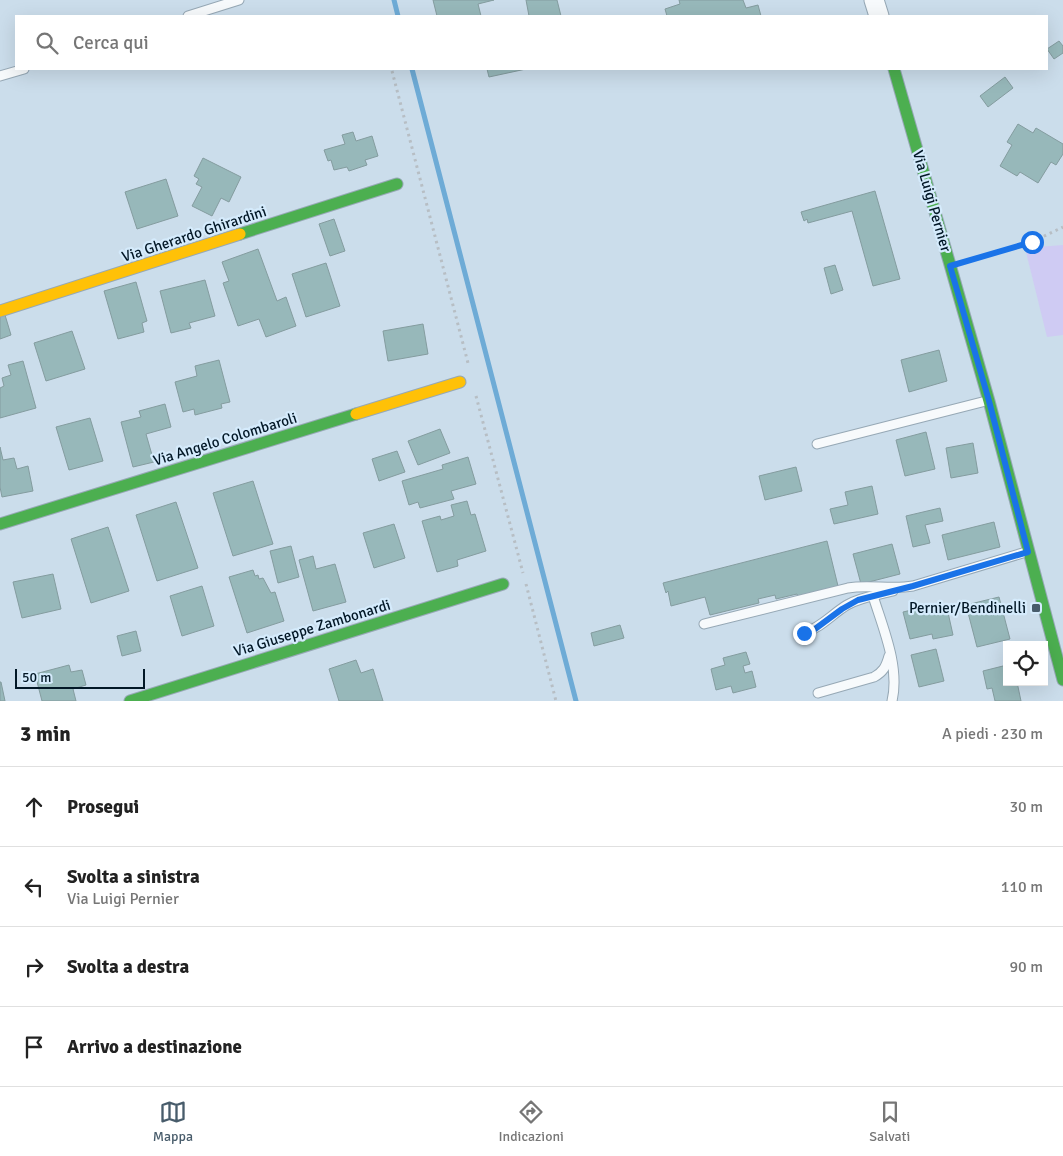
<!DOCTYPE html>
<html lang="it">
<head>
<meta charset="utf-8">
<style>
  :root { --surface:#fff; --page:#f6f6f6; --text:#222; --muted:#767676; --line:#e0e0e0; --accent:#485c6b }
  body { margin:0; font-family:Signika,sans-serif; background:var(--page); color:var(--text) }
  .controls { position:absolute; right:15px; bottom:15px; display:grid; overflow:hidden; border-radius:0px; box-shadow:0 5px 20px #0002 }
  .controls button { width:45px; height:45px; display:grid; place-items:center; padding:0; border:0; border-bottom:1px solid var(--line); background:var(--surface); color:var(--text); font:25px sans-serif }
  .scale { position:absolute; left:15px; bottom:12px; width:130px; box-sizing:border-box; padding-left:5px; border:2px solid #021726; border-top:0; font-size:14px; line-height:18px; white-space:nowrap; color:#021726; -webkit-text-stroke:4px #d5ebfc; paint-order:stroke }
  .stop { position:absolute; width:15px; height:15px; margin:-11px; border:4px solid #1a73e8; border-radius:50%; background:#fff }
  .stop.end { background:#1a73e8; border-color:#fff; box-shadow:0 1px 5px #0008 }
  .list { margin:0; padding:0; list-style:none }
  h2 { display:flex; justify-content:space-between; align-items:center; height:65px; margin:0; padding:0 20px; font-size:21px }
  h2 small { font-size:16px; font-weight:400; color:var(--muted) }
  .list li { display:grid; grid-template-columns:32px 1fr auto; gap:15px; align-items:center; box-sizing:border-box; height:80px; padding:0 20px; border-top:1px solid var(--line) }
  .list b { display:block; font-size:19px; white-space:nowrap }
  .list p { margin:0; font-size:16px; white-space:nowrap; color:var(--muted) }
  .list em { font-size:16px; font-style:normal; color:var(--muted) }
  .icon { flex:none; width:28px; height:28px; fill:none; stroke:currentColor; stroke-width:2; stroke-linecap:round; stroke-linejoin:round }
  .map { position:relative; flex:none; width:1063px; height:701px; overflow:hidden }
  .search { position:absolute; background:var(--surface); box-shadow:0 5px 20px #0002; left:15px; right:15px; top:15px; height:55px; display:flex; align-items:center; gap:12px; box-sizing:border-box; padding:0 18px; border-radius:0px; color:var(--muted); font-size:19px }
  .sheet { height:385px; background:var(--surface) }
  nav { display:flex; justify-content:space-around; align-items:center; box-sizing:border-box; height:70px; border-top:1px solid var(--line); background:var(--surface); font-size:14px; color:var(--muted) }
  nav a { display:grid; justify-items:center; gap:2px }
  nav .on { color:var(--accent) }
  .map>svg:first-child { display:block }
  .green { fill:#cfcbf3 }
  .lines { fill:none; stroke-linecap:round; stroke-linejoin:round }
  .stream { stroke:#6eabd6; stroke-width:5 }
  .building { fill:#97b8ba; stroke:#849c9f }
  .lane-casing { stroke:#96a8b5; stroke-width:11 }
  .street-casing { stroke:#96a8b5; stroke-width:21 }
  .fast-casing { stroke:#96a8b5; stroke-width:13 }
  .slow-casing { stroke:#96a8b5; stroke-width:13 }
  .path { stroke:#b7bec4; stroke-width:3; stroke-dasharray:2.5 4; stroke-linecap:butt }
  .lane { stroke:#f7fafc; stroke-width:9 }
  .street { stroke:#f7fafc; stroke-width:19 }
  .fast { stroke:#4caf50; stroke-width:11 }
  .slow { stroke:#ffc107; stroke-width:11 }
  .route { stroke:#1a73e8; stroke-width:6 }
  .poi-dot { fill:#485c6b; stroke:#d5ebfc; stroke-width:2 }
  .labels { text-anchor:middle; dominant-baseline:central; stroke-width:4.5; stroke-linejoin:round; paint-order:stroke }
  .street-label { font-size:15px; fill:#021726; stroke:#d5ebfc }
  .poi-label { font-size:15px; fill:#021726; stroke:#d5ebfc; text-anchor:end }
</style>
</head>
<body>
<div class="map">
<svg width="1063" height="701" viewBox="0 0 1063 701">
  <rect width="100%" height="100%" fill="#cbddeb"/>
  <polygon class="green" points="1063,245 1063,335 1047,337 1025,248"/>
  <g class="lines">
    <g class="stream">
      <polyline points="394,0 398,16"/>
      <polyline points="412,69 576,701"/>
    </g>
  </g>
  <g class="building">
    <polygon points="433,0 494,0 478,4 481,16 437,16"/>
    <polygon points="526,0 557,0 561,16 529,16"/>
    <polygon points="679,0 743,0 746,8 758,5 761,16 667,16 665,9 680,4"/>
    <polygon points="1059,41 1063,46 1063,53 1054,59 1047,49"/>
    <polygon points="487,69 526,69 489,77"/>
    <polygon points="1005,77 1013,88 988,107 980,96"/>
    <polygon points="1018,124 1033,133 1036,128 1063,144 1063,154 1056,165 1051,162 1038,183 1020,172 1017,176 1000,166 1012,145 1007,142"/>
    <polygon points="353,132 356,141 372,136 378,156 365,160 367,165 349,171 347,167 334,170 331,160 328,161 324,150 345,144 342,135"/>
    <polygon points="203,158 241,177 229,202 221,198 212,216 192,206 202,187 196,184 199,179 194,176"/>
    <polygon points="166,179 178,216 137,229 125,192"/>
    <polygon points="875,191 900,279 873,286 852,211 808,223 807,219 804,221 801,212"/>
    <polygon points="334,219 345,251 330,256 319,224"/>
    <polygon points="258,249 277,301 286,297 296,326 266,337 259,319 238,326 223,283 229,281 222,262"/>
    <polygon points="326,263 340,306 306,317 292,274"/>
    <polygon points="835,265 843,290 831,294 824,268"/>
    <polygon points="205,280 215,316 189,323 191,328 171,333 160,291"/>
    <polygon points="136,282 147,321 142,323 144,332 118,339 104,291"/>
    <polygon points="5,315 11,335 0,339 0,317"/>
    <polygon points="423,324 428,354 388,361 383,331"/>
    <polygon points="72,331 85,369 46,381 34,343"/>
    <polygon points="939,350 947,381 909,392 901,360"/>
    <polygon points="219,360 230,402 221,404 222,408 195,415 194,409 183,412 175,382 197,376 195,366"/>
    <polygon points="23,361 36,408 0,418 0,388 4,386 2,378 11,375 8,365"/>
    <polygon points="165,404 171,427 146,434 154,462 133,467 121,422 141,417 139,411"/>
    <polygon points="90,418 103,461 69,470 56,427"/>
    <polygon points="440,429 450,453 418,465 408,441"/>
    <polygon points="926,432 935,469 905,476 896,440"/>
    <polygon points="973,443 978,473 951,478 946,448"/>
    <polygon points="0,447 3,460 14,458 17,469 28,466 33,491 2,497 0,487"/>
    <polygon points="397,451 405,472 379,481 372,459"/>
    <polygon points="468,457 476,484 451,491 454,499 420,508 418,502 409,505 402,481 443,469 442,465"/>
    <polygon points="796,467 802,491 765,500 759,476"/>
    <polygon points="253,481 273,544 233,556 213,493"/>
    <polygon points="872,486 878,514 834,524 830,509 848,505 845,492"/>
    <polygon points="467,501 471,515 475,514 486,551 457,560 458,566 437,572 422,521 440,516 441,520 454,516 451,505"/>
    <polygon points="176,502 198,568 157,581 136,515"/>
    <polygon points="940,508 943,521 925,525 930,543 913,547 906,516"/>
    <polygon points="994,522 1000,547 948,560 942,535"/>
    <polygon points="394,524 405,558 374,568 363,533"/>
    <polygon points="108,527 129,591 91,603 71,539"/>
    <polygon points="827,541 838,586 798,597 797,594 776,599 775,595 758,599 759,603 710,615 705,597 671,606 668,591 666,593 663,583"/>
    <polygon points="892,544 900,574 861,584 853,554"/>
    <polygon points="291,546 299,577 278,583 270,551"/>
    <polygon points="313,556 316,569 335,564 346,602 313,611 299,560"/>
    <polygon points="253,570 255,576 258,575 259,579 263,578 271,593 275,592 284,621 247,633 229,577"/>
    <polygon points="53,574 61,609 22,618 13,582"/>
    <polygon points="202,586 214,626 182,636 170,596"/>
    <polygon points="999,597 1010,639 977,647 966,605"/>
    <polygon points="929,606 930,612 947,608 953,635 933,639 932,634 910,639 903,612"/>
    <polygon points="620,625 624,638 594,646 591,633"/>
    <polygon points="136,631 141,651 122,656 117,636"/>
    <polygon points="936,649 944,681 919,687 911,655"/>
    <polygon points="746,652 750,664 743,666 745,673 752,671 756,687 733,693 731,686 716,690 711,669 725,665 723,658"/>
    <polygon points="356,660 361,673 373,669 383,701 339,701 329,669"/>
    <polygon points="69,665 71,672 82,670 86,685 73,689 76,701 42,701 35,674"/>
    <polygon points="1007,665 1007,682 1017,682 1021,701 995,701 992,688 987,689 983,671"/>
    <polygon points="0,682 1,682 5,701 0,701"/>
  </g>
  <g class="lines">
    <g class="lane-casing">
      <g id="lane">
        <polyline points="188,16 239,0"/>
        <polyline points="0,76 24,69"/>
        <polyline points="817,444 986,401"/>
        <path d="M 873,596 C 883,628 900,667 892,701"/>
        <path d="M 704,624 L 848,588 C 869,584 891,590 913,586 L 1026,552"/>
        <path d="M 804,633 C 822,627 832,614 847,605 C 861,597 878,595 893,591"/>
        <path d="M 818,693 L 874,677 C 883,672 886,667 889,656"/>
      </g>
    </g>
    <g class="street-casing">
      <polyline id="street" points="874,0 879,16"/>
    </g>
    <g class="fast-casing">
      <g id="fast">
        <polyline points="894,69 989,401 1063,680"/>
        <polyline points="240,234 397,184"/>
        <polyline points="0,524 356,414"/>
        <polyline points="130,701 503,584"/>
      </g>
    </g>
    <g class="slow-casing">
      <g id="slow">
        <polyline points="0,311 240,234"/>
        <polyline points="356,414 460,382"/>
      </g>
    </g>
    <g class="path">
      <polyline points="392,71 468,363"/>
      <polyline points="970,261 1032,242 1063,227"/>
      <polyline points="476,396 523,573"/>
      <polyline points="526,584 556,701"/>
    </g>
    <use href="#lane" class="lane"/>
    <use href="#street" class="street"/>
    <use href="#fast" class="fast"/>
    <use href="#slow" class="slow"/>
  </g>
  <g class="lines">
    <polyline class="route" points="804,633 815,629 842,609 858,600 913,586 1028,552 989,401 950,266 1032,242"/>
  </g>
  <rect class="poi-dot" x="1031" y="603" width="10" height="10" rx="2.5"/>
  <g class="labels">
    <g class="street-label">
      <text transform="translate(932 201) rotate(74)">Via Luigi Pernier</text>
      <text transform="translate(194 234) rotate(-18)">Via Gherardo Ghirardini</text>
      <text transform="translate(225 439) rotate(-17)">Via Angelo Colombaroli</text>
      <text transform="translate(312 628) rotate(-17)">Via Giuseppe Zambonardi</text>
    </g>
    <g class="poi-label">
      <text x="1026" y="608">Pernier/Bendinelli</text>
    </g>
  </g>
</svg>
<div class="controls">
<button><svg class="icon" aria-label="locate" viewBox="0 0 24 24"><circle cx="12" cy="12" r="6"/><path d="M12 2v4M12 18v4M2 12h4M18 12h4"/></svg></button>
</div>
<div class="scale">50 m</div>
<div class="stop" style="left:1032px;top:242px"></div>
<div class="stop end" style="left:804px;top:633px"></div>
<div class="search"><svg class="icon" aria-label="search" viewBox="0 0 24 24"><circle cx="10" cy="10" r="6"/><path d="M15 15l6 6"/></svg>Cerca qui</div>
</div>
<section class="sheet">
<h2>3 min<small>A piedi · 230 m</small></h2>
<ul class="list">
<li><svg class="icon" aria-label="ahead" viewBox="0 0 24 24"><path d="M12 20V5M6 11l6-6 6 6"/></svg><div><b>Prosegui</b></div><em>30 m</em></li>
<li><svg class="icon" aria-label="left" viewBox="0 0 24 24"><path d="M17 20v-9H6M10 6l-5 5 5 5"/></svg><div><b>Svolta a sinistra</b><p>Via Luigi Pernier</p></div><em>110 m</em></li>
<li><svg class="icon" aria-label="right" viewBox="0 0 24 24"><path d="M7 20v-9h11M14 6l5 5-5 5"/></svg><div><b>Svolta a destra</b></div><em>90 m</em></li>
<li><svg class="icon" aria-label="arrive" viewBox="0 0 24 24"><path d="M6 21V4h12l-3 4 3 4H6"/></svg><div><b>Arrivo a destinazione</b></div></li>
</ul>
</section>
<nav>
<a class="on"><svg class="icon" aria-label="map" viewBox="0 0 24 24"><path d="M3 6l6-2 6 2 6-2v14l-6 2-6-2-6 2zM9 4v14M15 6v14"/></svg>Mappa</a>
<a><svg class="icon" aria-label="directions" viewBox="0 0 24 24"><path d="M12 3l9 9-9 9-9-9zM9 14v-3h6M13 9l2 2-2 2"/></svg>Indicazioni</a>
<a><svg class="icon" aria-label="saved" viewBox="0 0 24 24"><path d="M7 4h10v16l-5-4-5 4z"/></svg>Salvati</a>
</nav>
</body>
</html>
